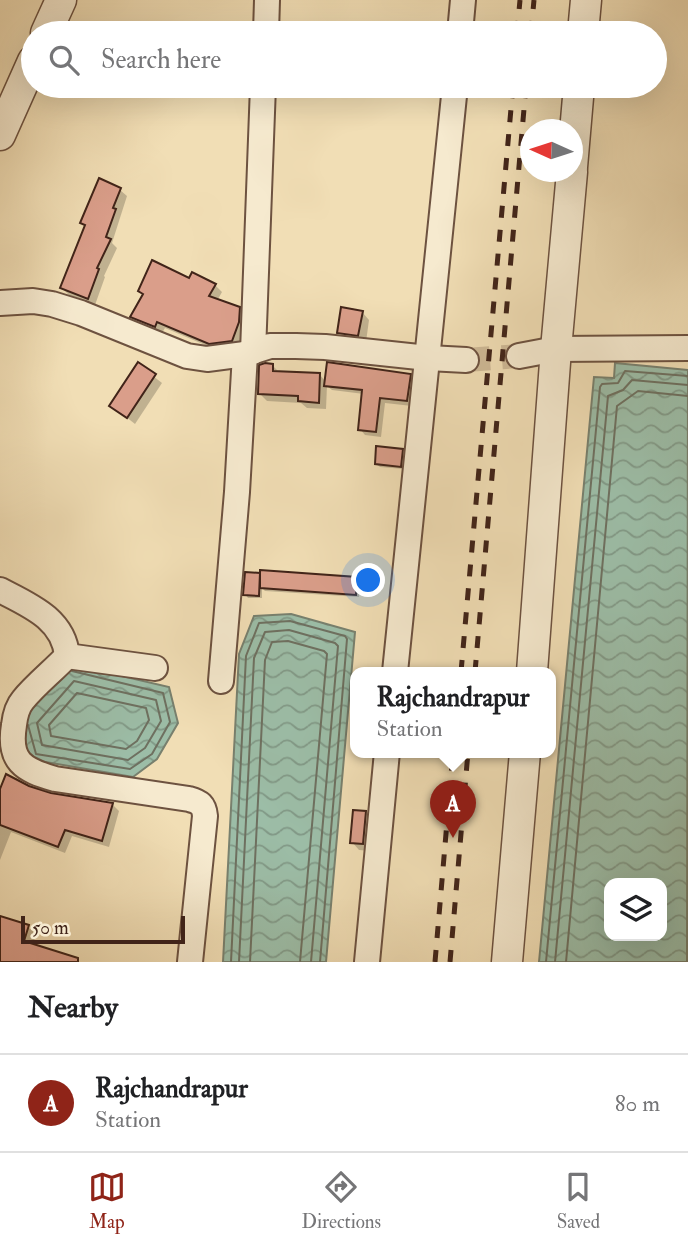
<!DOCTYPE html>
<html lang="en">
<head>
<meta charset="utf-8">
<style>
  :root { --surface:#fff; --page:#f6f6f6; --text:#202124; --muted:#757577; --line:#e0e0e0; --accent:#8f2418 }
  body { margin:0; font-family:"IM FELL Double Pica",serif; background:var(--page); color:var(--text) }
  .controls { position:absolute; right:21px; bottom:21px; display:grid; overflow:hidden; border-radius:14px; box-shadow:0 7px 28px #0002 }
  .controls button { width:63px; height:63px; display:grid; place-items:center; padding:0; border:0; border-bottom:2px solid var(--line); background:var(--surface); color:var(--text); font:35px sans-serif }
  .compass { position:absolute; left:520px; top:119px; width:63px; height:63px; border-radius:50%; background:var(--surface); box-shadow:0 7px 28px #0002; rotate:273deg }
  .scale { position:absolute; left:21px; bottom:18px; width:164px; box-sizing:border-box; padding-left:7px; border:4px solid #412419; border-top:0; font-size:19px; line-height:24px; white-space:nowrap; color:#412419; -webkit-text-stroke:5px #f6eacf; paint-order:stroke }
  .you { position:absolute; left:369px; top:581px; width:24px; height:24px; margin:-18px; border:5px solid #fff; border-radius:50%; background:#1a73e8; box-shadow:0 0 0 10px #1a73e833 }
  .badge { display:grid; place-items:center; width:46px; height:46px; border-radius:50%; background:var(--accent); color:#fff; font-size:23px; font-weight:700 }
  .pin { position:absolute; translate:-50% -58px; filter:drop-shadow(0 2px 4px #0008) }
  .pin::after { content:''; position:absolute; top:37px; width:24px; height:21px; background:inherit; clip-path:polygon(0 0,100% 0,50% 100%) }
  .popup { position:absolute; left:350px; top:667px; width:206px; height:91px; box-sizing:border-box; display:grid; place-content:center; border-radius:14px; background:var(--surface); filter:drop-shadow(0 2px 5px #0005); font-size:23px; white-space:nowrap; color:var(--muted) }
  .popup b { font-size:26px; color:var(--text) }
  .popup::after { content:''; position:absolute; left:50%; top:100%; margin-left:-14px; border:14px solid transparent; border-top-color:var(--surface) }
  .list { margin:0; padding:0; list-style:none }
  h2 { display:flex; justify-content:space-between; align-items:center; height:91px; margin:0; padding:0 28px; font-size:30px }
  h2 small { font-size:23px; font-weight:400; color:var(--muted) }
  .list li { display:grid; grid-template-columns:46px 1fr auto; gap:21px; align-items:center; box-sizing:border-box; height:98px; padding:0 28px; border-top:2px solid var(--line) }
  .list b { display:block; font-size:26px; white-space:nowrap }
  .list p { margin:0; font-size:23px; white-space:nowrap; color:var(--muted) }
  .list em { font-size:23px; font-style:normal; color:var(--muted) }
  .icon { flex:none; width:38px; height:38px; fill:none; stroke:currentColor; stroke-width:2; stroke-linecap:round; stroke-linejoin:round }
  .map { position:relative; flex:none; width:688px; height:962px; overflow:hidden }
  .search { position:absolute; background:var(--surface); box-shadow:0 7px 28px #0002; left:21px; right:21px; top:21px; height:77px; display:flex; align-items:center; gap:18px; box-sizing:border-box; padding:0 24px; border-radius:38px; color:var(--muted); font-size:26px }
  .sheet { height:189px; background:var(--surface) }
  nav { display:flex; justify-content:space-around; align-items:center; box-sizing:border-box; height:98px; border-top:2px solid var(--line); background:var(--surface); font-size:19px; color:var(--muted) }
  nav a { display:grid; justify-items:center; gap:4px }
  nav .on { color:var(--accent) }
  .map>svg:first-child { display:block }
  .water { fill:url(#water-waves); stroke:#78806e; stroke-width:2; fill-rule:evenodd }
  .shadow { fill:#0003 }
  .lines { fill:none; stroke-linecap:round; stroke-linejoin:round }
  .shore { stroke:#6e7060; stroke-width:2 }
  .building { fill:#da9e8a; stroke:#412419; stroke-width:2 }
  .minor-tunnel { stroke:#ceb996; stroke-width:24; stroke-dasharray:24 12; stroke-linecap:butt }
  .minor-casing { stroke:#6d5240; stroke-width:28 }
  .tertiary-casing { stroke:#6d5240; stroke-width:33 }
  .minor { stroke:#f6eacf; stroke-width:24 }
  .tertiary { stroke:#f6eacf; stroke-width:30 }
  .rail { stroke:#412419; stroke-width:5; stroke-dasharray:12 12; stroke-linecap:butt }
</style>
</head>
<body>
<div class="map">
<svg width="688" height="962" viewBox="0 0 688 962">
  <defs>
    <pattern id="water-waves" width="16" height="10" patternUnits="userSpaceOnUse" patternTransform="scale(1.75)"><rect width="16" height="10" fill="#9cbda7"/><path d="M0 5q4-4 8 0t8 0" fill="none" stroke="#819987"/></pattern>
  </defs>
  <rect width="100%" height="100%" fill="#f1deb5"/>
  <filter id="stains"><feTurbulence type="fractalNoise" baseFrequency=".00286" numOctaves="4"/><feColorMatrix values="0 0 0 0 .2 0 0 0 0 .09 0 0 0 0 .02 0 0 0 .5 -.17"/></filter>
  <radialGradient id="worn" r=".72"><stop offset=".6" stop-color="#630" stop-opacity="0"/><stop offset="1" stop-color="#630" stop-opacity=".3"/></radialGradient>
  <g class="water">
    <path d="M 615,363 L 688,370 L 687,962 L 539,962 L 594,377 L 614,378 ZM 609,883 L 662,883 L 662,936 L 609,936 Z"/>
    <polygon points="291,614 355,632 326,962 223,962 239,654 254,616"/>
    <polygon points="66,663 169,687 178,723 157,759 133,777 28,759 20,719"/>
  </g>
  <g class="shadow">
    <polygon points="99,181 120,190 127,196 112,243 117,248 104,276 105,277 95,305 69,295 62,288 86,227 82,222"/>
    <polygon points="190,280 215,285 222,292 217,301 239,309 246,316 246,330 239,347 217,350 165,328 162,333 139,324 132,317 144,295 140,291"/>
    <polygon points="362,312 369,320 366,342 346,340 339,333"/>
    <polygon points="139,365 162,383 135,424 111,405"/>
    <polygon points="273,366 280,373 320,375 326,382 410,376 415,382 412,406 385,403 381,437 365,435 360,429 364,394 332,390 327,386 326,409 307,408 301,403 267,401 259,393"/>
    <polygon points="402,450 405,454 404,469 380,467 376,464"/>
    <polygon points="259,575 262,577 357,579 360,582 359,597 265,591 262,588 262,598 248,598 245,594"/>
    <polygon points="28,787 50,795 112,804 119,811 109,847 72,836 65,853 11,832 0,860 0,794"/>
    <polygon points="366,813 373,820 370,851 359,850 352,842"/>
    <polygon points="0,918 28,927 36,934 33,945 72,962 0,962"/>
  </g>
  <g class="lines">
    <g class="shore">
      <polygon points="74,681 156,700 161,721 145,748 128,760 42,745 37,723"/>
      <polygon points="77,693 146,708 149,720 137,741 126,749 51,736 49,725"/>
      <polyline points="28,725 36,754 130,769 152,754 170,722 163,693 72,671"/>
      <polyline points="231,962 246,656 259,623 290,621 345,636 347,639 320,962"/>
      <polyline points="239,962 254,658 265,632 289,630 335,643 338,646 311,962"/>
      <polyline points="250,962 265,660 272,642 288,641 324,651 327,654 300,962"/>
      <polyline points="546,962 600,387 602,384 618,383 625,371 688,376"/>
      <polyline points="555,962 608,396 623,390 632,380 688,385"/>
      <polyline points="566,962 617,406 638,391 688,396"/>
    </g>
  </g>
  <g class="building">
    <polygon points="99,178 121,188 113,208 116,209 106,237 111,239 97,268 99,269 88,299 60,288 85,225 80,223"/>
    <polygon points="152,260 189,278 192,272 216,284 209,296 240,307 239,322 232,341 209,344 157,322 155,327 130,317 143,294 138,291"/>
    <polygon points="341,307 363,311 358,336 337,333"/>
    <polygon points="138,362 156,374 127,418 109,406"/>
    <polygon points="327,362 411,374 407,401 380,398 376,432 358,430 362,390 324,386"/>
    <polygon points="265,363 273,364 273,371 320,373 319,403 298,401 298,396 258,394 259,365"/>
    <polygon points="376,446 403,449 401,467 375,464"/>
    <polygon points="260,570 357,577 356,595 260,588"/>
    <polygon points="245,572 260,573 259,596 243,595"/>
    <polygon points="6,774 29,786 51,793 113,803 102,841 65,830 58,847 0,825 0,789"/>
    <polygon points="353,810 366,811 363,844 350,843"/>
    <polygon points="0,916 29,925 24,941 78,958 78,962 0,962"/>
  </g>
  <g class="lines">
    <polyline class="minor-tunnel" points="466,360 519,356"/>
    <g class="minor-casing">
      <g id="minor">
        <polyline points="266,33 267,0"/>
        <polyline points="460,33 463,0"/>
        <polyline points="0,303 33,301 52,304 81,313 187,356 207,359 245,354 270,346 296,346 325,347 428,358 466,360"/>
        <polyline points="253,352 263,86"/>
        <polyline points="519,356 556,349 688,348"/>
        <path d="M 0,590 C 29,605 64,619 67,656 C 53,671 36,684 23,700 C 17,707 15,716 14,725 C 8,761 23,770 55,779 L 189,799 C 200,802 204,805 205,816 L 190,962"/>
        <polyline points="67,656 155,668"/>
        <polyline points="395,672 455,86"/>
        <polyline points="221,681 237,492 245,354"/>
        <polyline points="367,962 387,752"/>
      </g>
    </g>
    <g class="tertiary-casing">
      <g id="tertiary">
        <polyline points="46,33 61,0"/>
        <polyline points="583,33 586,0"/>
        <polyline points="0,135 33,61"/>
        <polyline points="572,167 579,86"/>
        <polyline points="532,672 556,349 572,172"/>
        <polyline points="507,962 525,752"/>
      </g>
    </g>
    <use href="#minor" class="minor"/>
    <use href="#tertiary" class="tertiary"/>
    <g class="rail">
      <polyline points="517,33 520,0"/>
      <polyline points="531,33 534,0"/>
      <polyline points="461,672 513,86"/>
      <polyline points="475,672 526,86"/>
      <polyline points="435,962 453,752"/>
      <polyline points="450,962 468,752"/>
    </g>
  </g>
  <rect width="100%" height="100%" filter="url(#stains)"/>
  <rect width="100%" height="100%" fill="url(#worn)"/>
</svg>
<div class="controls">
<button><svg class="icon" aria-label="layers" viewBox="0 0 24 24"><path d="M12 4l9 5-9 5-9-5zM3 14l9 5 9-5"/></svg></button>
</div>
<svg class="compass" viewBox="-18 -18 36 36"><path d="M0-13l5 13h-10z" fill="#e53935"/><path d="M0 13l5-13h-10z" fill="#757577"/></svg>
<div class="scale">50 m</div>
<div class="you"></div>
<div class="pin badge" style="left:453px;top:838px">A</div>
<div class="popup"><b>Rajchandrapur</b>Station</div>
<div class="search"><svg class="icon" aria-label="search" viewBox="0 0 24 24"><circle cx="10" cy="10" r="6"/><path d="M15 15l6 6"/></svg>Search here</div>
</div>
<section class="sheet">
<h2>Nearby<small></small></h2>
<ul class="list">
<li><span class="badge">A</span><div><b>Rajchandrapur</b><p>Station</p></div><em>80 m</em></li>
</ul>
</section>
<nav>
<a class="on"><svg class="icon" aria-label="map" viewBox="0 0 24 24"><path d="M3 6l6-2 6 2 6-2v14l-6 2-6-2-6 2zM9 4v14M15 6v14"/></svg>Map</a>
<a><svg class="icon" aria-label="directions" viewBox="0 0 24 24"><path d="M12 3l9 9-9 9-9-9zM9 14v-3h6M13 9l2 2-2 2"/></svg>Directions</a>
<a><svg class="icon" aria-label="saved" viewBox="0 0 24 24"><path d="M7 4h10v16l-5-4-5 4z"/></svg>Saved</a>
</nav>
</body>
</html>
